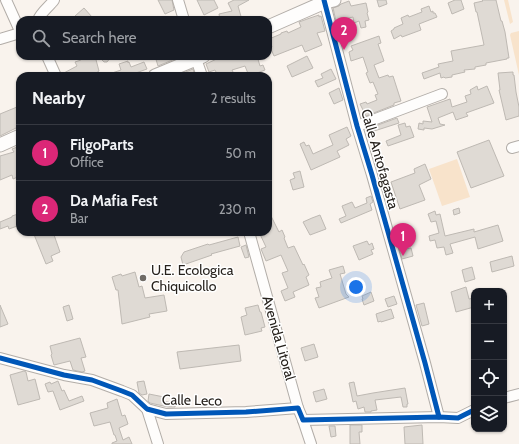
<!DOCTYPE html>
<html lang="en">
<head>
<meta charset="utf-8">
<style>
  :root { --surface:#171b24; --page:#20242c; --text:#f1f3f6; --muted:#9ea1a6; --line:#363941; --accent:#db2777 }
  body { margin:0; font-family:Cabin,sans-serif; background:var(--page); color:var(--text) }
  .controls { position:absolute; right:12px; bottom:12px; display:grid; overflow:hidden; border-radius:8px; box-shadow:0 1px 3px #0004 }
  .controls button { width:36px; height:36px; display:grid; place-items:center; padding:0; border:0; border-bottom:1px solid var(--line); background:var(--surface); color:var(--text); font:20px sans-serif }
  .you { position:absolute; left:356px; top:287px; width:14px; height:14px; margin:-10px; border:3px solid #fff; border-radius:50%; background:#1a73e8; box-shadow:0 0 0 6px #1a73e833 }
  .badge { display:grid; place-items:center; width:26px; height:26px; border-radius:50%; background:var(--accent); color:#fff; font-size:13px; font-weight:700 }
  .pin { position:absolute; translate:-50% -33px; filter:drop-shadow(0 1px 2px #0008) }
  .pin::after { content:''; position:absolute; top:21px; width:14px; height:12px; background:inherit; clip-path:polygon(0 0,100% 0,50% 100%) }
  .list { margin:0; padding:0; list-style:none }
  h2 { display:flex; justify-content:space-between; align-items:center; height:52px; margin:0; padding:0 16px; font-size:17px }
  h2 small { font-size:13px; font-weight:400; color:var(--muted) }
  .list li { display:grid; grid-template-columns:26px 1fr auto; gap:12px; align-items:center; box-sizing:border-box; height:56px; padding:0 16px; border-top:1px solid var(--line) }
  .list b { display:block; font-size:15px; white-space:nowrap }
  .list p { margin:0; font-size:13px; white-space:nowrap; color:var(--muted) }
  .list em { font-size:13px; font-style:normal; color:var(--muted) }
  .icon { flex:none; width:22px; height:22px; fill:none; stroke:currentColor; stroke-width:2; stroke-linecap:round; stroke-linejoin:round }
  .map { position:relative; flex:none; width:519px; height:444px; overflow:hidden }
  .search { position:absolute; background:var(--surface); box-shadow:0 1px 3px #0004; left:16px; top:16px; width:256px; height:44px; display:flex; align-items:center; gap:10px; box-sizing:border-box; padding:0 14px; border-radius:12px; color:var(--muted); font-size:15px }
  .panel { position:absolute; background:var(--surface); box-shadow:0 1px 3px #0004; left:16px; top:72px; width:256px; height:164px; border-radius:12px }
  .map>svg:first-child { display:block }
  .green { fill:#f8e3cb }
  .building { fill:#dfdad4; stroke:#beb9b3 }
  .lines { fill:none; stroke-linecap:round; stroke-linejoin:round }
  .minor-casing { stroke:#b2ada8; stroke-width:12 }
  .major-casing { stroke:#b2ada8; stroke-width:15 }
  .minor { stroke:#fefdfc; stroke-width:10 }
  .major { stroke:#fefdfc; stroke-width:13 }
  .cycleway-casing { stroke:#fff; stroke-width:8 }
  .cycleway { stroke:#0057b8; stroke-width:5 }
  .poi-dot { fill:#706b66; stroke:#fff; stroke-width:1.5 }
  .labels { text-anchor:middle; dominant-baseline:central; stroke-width:3; stroke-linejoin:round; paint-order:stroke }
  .street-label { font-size:14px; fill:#27221d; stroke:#fff }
  .poi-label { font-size:14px; fill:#27221d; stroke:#fff; text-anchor:start }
</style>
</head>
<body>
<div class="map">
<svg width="519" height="444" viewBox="0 0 519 444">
  <rect width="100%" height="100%" fill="#f9f3ed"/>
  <g class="green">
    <polygon points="504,0 508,0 513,22 510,24"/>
    <polygon points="519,31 519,75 510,35 511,33"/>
    <polygon points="457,159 470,197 442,206 429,169"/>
  </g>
  <g class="building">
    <polygon points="158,0 172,0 174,10 165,14"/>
    <polygon points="197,0 214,0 218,8 204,15"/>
    <polygon points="234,0 249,0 238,6 242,20 220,20 219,14 232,11 228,3"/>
    <polygon points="377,0 386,0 387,4 379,7"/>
    <polygon points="455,0 461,0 464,9 452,14 448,3"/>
    <polygon points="482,0 496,0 501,21 502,21 505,32 509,58 507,58 507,59 486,63 486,65 475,67 475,69 464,70 465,72 452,75 452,77 445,78 444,77 441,78 440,73 424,79 422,73 439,67 438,64 453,61 451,51 484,45 477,12 476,12 474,3 483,1"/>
    <polygon points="349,1 351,6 366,3 368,12 367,13 369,20 365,21 366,27 361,28 359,21 354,23 353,17 336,21 333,8 339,6 341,4"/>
    <polygon points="429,6 431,12 433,11 433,13 435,13 437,17 419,24 421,30 402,37 401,35 394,39 391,31 394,29 394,28 403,24 401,18 408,15 409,17 422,12 421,9"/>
    <polygon points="84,8 92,17 89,20 79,20 75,16"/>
    <polygon points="319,15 319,17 321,16 325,31 317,33 322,45 305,52 302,45 274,56 270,47 272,47 269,39 281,34 281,33 287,31 288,33 301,27 299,22 310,18"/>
    <polygon points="379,36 381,43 378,44 384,61 374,65 379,78 388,75 389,77 393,76 401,101 394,103 394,105 366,116 360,104 366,102 367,104 377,100 375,95 378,94 373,82 370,83 366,73 368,72 363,57 351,61 349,52 353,50 351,46"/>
    <polygon points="79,56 95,56 99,71 96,73 97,76 62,76 62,74 77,66 75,62 81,60"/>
    <polygon points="104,56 112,56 107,62 104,62 101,59"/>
    <polygon points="155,56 182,56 158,66"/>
    <polygon points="223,56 233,56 234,59 243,56 257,56 260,66 263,65 265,70 249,76 245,66 232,70 233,72 223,76 219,76 218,73 217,74 215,70 209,72 206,64"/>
    <polygon points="307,56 313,68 292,77 287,66"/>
    <polygon points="128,61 128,63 129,62 131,67 144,62 147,69 133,74 134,76 106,76 106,75 121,70 119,64"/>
    <polygon points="193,69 194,73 187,76 176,76"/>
    <polygon points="331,69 336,79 318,87 315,81 323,78 321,74"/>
    <polygon points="513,72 513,75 514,75 516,92 519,107 519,116 506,120 499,90 500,90 498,73"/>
    <polygon points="477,86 478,90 487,86 494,103 466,113 468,116 456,120 453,112 438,118 440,124 445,125 432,129 424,128 424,130 418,129 419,123 423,124 423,121 432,122 427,107 450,99 452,107 467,102 465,96 471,94 470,90"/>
    <polygon points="339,88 343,100 334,104 329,93"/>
    <polygon points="17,107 20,113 20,126 0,136 0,114"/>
    <polygon points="397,118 399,123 368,133 367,129"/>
    <polygon points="405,123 406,127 410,126 414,137 388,146 386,141 401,135 398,125"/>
    <polygon points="347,127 351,136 346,139 349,145 337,151 340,157 311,170 300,144 304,142 306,146 309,145 313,154 333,145 329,135"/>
    <polygon points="489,140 504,176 471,188 457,152"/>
    <polygon points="20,146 20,176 13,179 12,175 0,180 0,156 14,152 12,149"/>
    <polygon points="425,164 431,179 419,185 425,200 400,209 391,182 415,173 414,169"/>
    <polygon points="300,171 304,187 293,190 290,180 295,178 293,173"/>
    <polygon points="371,196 373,202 370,204 372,210 341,223 339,219 346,216 342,206 352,202 355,208 367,203 366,198"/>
    <polygon points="459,208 460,213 454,215 453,210"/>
    <polygon points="268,210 279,232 282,230 285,237 284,238 288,248 294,246 303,265 304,264 309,275 306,277 309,285 293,292 295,297 285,301 281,291 288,288 282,273 288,271 281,255 266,261 261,249 266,247 259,232 268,232"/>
    <polygon points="435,211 436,215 440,214 445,236 474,229 474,232 498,225 503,241 478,249 475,237 450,244 453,253 446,255 444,247 437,248 435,240 430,241 429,236 439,233 436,221 431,222 428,214"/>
    <polygon points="18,214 18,215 20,215 20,225 9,229 8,226 0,229 0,222 12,217 12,216"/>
    <polygon points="320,215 326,229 310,235 303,222 312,218"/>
    <polygon points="33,232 53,232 60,252 51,256 53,261 46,264"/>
    <polygon points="238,237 240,246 211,254 212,255 183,265 181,257 184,252 208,244 209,245"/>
    <polygon points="367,241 369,245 372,243 374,249 371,250 373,254 359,260 353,246"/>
    <polygon points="404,243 406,249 411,248 413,256 402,259 398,245"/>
    <polygon points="246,245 249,257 245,258 241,247"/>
    <polygon points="512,256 514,266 492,272 490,262"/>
    <polygon points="343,266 345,273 340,274 346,294 349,297 319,308 315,298 319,297 316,288 321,287 320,282 332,278 329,270"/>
    <polygon points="472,267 475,279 465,282 462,270"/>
    <polygon points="135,272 139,287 142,286 145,298 164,295 167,311 149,314 150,317 122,324 118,290 116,290 112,277 121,274 122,276"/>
    <polygon points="466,287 469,299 474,298 474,307 456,312 451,292"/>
    <polygon points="371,292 374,301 364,305 362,299 363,299 362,296"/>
    <polygon points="394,296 397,304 388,307 385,299"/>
    <polygon points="424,303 429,324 422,326 416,305"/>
    <polygon points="0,305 8,324 0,327"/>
    <polygon points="69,305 73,319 67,321 63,307"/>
    <polygon points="258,305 260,312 261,312 265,327 261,328 262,331 245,335 241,317 247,315 245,308"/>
    <polygon points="391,309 394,318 381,322 381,321 378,322 376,314"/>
    <polygon points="80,338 86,357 81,358 85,371 82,372 73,370 70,361 54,365 51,355 52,354 50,346"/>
    <polygon points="314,344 318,357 305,361 301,348"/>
    <polygon points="239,345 241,361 180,369 177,352"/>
    <polygon points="24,371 26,372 28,381 35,379 40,399 18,405 10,375"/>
    <polygon points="58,381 62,391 64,390 69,401 82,396 84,401 60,410 53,391 48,392 45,384 50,382 51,384"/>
    <polygon points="144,381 147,394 142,395 139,393 137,382"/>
    <polygon points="354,382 357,396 373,393 405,388 408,404 407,404 407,407 403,407 401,397 375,400 377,410 371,411 371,412 365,412 364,407 358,409 356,401 353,402 349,383"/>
    <polygon points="324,389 327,399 316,402 313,392"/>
    <polygon points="149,394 164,397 163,401 176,404 175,407 168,407 150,403 148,401"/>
    <polygon points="117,399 122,416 125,415 128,424 119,428 123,440 129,437 132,444 112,444 112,443 117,441 115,435 114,435 110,422 94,426 90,413 108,408 107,403"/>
    <polygon points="350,425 362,425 362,432 359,432 360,444 350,444"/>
    <polygon points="422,425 423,444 405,444 404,427"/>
    <polygon points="329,426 335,426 336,436 331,437"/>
  </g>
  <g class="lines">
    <g class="minor-casing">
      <g id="minor">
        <polyline points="6,0 20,31"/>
        <polyline points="178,0 184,20"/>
        <polyline points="324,0 357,126 372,175 425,363 439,417"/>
        <path d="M 38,20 C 41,12 49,7 54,0"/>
        <polyline points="0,39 20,33"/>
        <polyline points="47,56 56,76"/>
        <polyline points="195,56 202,76"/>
        <polyline points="357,126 442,94"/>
        <polyline points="512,148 519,146"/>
        <polyline points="249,232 298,408 303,420 311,444"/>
        <polyline points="0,358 64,375 92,380 122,391 132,395 147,409 166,414 246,412 298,408"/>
        <polyline points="504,398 519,394"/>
        <polyline points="147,409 158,444"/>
        <polyline points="303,420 439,417 458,418 474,410"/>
      </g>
    </g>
    <g class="major-casing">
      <g id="major">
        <polyline points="268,27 325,2 334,0"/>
        <polyline points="155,76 203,56"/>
        <polyline points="0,145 20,136"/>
      </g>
    </g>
    <use href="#minor" class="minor"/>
    <use href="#major" class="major"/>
    <g class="cycleway-casing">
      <g id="cycleway">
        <polyline points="324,0 357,126 372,175 425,363 439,417"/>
        <polyline points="0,358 64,375 92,380 122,391 132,395 147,409 166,414 246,412 298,408 303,420 439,417 458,418 474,410"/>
      </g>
    </g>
    <use href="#cycleway" class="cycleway"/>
  </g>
  <circle class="poi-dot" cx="143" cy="278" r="4"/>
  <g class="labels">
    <g class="street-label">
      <text transform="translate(380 159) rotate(74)">Calle Antofagasta</text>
      <text transform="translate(279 338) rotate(74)">Avenida Litoral</text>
      <text transform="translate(192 400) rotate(1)">Calle Leco</text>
    </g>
    <g class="poi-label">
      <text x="151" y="270">U.E. Ecologica<tspan x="151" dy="16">Chiquicollo</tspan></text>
    </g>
  </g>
</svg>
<div class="controls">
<button>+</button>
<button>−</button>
<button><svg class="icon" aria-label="locate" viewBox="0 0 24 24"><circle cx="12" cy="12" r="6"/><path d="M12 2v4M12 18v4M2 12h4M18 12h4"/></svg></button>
<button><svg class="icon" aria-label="layers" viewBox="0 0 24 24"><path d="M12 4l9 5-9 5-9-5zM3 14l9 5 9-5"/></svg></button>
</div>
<div class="you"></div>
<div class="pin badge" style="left:403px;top:256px">1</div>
<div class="pin badge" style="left:344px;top:50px">2</div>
<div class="search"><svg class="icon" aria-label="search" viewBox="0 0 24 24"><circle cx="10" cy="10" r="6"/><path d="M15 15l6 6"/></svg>Search here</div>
<section class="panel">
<h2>Nearby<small>2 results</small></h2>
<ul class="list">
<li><span class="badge">1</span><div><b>FilgoParts</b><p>Office</p></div><em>50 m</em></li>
<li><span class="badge">2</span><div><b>Da Mafia Fest</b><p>Bar</p></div><em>230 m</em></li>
</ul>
</section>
</div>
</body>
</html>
